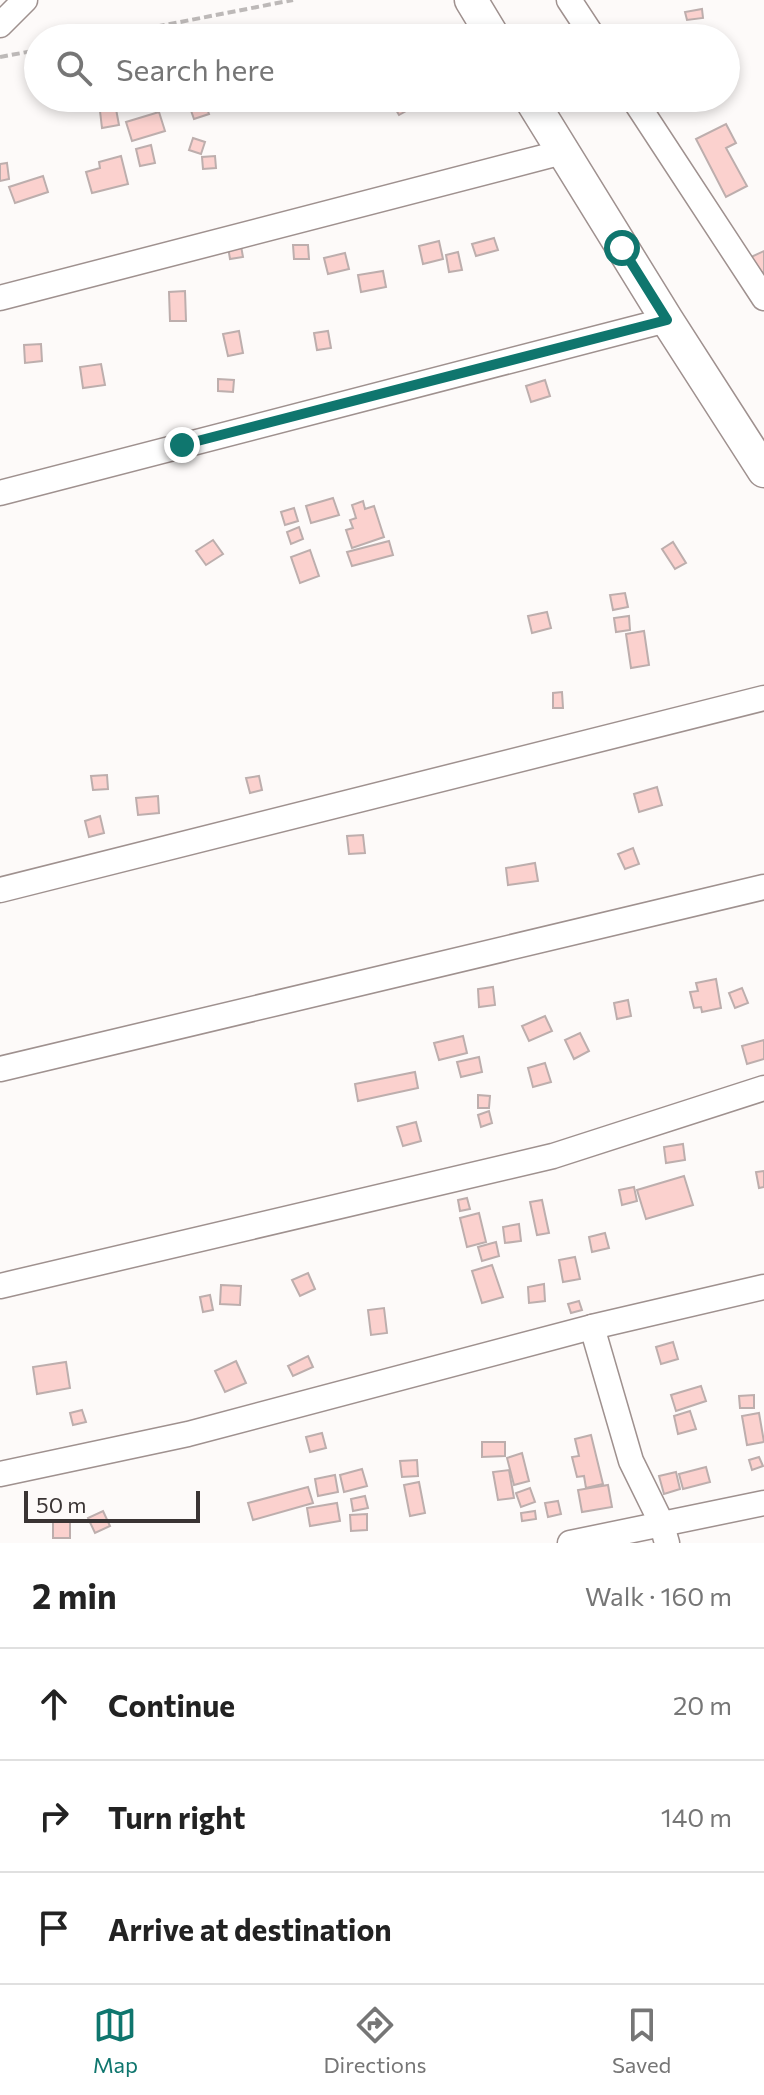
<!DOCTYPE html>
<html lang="en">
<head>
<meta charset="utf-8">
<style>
  :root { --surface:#fff; --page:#f6f6f6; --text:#222; --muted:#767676; --line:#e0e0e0; --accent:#0f766e }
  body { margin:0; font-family:Commissioner,sans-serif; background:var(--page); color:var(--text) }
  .scale { position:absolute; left:24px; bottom:20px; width:176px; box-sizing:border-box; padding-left:8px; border:4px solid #3a3434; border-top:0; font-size:22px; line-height:28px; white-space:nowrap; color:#3a3434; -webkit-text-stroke:6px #fdfaf9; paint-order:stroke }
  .stop { position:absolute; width:24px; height:24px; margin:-18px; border:6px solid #0f766e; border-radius:50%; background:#fff }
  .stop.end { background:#0f766e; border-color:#fff; box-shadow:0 2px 8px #0008 }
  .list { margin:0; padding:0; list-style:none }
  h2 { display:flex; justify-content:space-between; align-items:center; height:104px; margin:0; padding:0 32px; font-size:34px }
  h2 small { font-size:26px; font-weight:400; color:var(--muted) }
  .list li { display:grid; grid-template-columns:52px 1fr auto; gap:24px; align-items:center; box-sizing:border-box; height:112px; padding:0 32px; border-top:2px solid var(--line) }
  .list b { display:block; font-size:30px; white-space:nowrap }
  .list em { font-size:26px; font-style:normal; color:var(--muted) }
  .icon { flex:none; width:44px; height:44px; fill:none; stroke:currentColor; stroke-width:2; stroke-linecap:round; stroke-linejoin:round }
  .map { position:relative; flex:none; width:764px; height:1543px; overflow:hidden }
  .search { position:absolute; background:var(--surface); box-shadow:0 4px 12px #0003; left:24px; right:24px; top:24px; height:88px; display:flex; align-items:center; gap:20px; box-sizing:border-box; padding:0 28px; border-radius:44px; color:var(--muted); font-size:30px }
  .sheet { height:440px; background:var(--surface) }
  nav { display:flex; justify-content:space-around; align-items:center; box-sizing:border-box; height:112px; border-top:2px solid var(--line); background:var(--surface); font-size:22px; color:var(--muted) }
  nav a { display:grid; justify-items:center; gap:4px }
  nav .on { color:var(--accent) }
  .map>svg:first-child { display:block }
  .building { fill:#fbd1ce; stroke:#bdaead; stroke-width:2 }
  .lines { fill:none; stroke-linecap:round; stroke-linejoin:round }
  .minor-casing { stroke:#9f918f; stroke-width:27 }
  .secondary-casing { stroke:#9f918f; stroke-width:35 }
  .path { stroke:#bdb9b8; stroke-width:4; stroke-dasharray:8 4; stroke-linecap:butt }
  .minor { stroke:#fff; stroke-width:24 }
  .secondary { stroke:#fff; stroke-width:32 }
  .route { stroke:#0f766e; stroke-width:10 }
</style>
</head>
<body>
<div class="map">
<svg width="764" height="1543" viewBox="0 0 764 1543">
  <rect width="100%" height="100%" fill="#fdfaf9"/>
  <g class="building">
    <polygon points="702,9 703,18 687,20 685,12"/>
    <polygon points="389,98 420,98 422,102 399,115"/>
    <polygon points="204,100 209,114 194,119 189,105"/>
    <polygon points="116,109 119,125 102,128 100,111"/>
    <polygon points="159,112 165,131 132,141 126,122"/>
    <polygon points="726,124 736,143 726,148 747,186 726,197 696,139"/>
    <polygon points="193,138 205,142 201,154 189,150"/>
    <polygon points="151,145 155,163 140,166 136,149"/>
    <polygon points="121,156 128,184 92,193 86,172 100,168 99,162"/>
    <polygon points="215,156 216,168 203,169 202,157"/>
    <polygon points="7,163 9,179 0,181 0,164"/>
    <polygon points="43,176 48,192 15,203 9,187"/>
    <polygon points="494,238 498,250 476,256 472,244"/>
    <polygon points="439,241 443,259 423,264 419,246"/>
    <polygon points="293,245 308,245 309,259 294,259"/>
    <polygon points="241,246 243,257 230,259 228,247"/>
    <polygon points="764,251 764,272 758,275 751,257"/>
    <polygon points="458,252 462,270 449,272 446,255"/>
    <polygon points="345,253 349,269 328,274 324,258"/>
    <polygon points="383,271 386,287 361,292 358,275"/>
    <polygon points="185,291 186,321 170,321 169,292"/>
    <polygon points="239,331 243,353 228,356 223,334"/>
    <polygon points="328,331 331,348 317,350 314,333"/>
    <polygon points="41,344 42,361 25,363 24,345"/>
    <polygon points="101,364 105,385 83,388 80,367"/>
    <polygon points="218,379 234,380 233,392 218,391"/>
    <polygon points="545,380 550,396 531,402 526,386"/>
    <polygon points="333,498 339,515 311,523 306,506"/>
    <polygon points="363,501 365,509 374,506 384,537 352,548 346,530 353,528 350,520 356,518 352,505"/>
    <polygon points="294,508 298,521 285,525 281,512"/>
    <polygon points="299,527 303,539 291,544 287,532"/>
    <polygon points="213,540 223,554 206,565 196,551"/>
    <polygon points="389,541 393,555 352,566 347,552"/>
    <polygon points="673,542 686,563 675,569 662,549"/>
    <polygon points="310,550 319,576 300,583 291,557"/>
    <polygon points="625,593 628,607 613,610 610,595"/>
    <polygon points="547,612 551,628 532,633 528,616"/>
    <polygon points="629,616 630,630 616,632 614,618"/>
    <polygon points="644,631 649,665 631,668 626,634"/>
    <polygon points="562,692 563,708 553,708 553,693"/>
    <polygon points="107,775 108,789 93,790 91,776"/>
    <polygon points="259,776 262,790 250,793 246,778"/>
    <polygon points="657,787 662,805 639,812 634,794"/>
    <polygon points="158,796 159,813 138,815 136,798"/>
    <polygon points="100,816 104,833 89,837 85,821"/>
    <polygon points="363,835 365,853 349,854 347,836"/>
    <polygon points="633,848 639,864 625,869 618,854"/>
    <polygon points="535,863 538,881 508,885 506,868"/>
    <polygon points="716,979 721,1008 702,1012 701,1007 694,1008 690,992 698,991 696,983"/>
    <polygon points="493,987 495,1005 479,1007 478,989"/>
    <polygon points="742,988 748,1003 735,1008 729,993"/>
    <polygon points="628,1000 631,1016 617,1019 614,1003"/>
    <polygon points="545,1016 552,1031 529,1041 522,1026"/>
    <polygon points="580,1033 589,1051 574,1059 565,1040"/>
    <polygon points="463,1036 467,1053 439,1060 434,1043"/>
    <polygon points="764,1040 764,1059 747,1064 742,1046"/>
    <polygon points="479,1057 482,1072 461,1077 457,1062"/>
    <polygon points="545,1063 551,1082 533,1087 528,1068"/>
    <polygon points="415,1072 418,1088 358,1101 355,1084"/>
    <polygon points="478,1095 490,1096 489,1108 478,1108"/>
    <polygon points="489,1111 492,1123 481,1127 478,1115"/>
    <polygon points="416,1122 421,1141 403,1146 397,1127"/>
    <polygon points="683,1144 685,1160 666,1163 664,1147"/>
    <polygon points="764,1171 764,1187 759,1188 756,1172"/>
    <polygon points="684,1176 693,1205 646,1219 637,1190"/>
    <polygon points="634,1187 637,1201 622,1205 619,1190"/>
    <polygon points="467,1198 470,1209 460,1211 458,1200"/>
    <polygon points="542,1200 549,1233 537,1235 530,1202"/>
    <polygon points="479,1213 486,1242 467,1247 460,1218"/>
    <polygon points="519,1224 521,1241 505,1243 503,1227"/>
    <polygon points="605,1233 609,1248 592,1252 589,1237"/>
    <polygon points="496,1242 499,1256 482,1261 478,1247"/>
    <polygon points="575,1257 580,1279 563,1282 559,1260"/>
    <polygon points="492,1265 503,1297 482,1303 472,1271"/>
    <polygon points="308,1273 315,1289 300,1296 292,1280"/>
    <polygon points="544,1284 545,1301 529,1303 528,1287"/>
    <polygon points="221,1285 241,1286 240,1305 220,1304"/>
    <polygon points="210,1295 213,1310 203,1312 200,1297"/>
    <polygon points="579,1301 582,1310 571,1313 568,1304"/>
    <polygon points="384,1308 387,1333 371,1335 368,1310"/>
    <polygon points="673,1342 678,1359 661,1364 656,1347"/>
    <polygon points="308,1356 313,1367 293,1376 288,1366"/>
    <polygon points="236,1361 246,1383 225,1392 215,1371"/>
    <polygon points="66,1362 70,1388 37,1394 33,1367"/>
    <polygon points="701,1386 706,1401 676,1411 671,1395"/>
    <polygon points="754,1395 754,1408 740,1408 739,1396"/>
    <polygon points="82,1410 86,1422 73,1425 70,1413"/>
    <polygon points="690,1411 696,1429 678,1434 674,1416"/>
    <polygon points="759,1413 764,1442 747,1445 742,1416"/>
    <polygon points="322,1433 326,1448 310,1452 306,1437"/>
    <polygon points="591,1435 603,1484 586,1488 584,1476 577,1477 572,1457 579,1456 575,1439"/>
    <polygon points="482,1442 505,1442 505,1456 482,1457"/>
    <polygon points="522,1453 529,1481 514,1485 507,1458"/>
    <polygon points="759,1457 763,1466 752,1470 749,1460"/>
    <polygon points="417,1460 418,1476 402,1477 400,1461"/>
    <polygon points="706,1467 710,1482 683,1489 679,1474"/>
    <polygon points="362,1469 367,1486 344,1492 340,1475"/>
    <polygon points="509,1470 514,1498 498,1500 493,1472"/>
    <polygon points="676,1472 680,1489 664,1494 659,1476"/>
    <polygon points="335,1475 338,1492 318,1496 315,1479"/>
    <polygon points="419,1482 425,1513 410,1516 404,1485"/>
    <polygon points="608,1485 612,1507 582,1512 578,1490"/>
    <polygon points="308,1487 313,1503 253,1520 248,1503"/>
    <polygon points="530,1488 535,1502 521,1507 516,1493"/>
    <polygon points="365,1496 368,1508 353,1511 351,1499"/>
    <polygon points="558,1501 561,1514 548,1517 545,1503"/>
    <polygon points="337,1503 340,1521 310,1526 307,1508"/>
    <polygon points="103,1511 110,1526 95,1533 88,1518"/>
    <polygon points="535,1511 536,1519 522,1521 521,1513"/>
    <polygon points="367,1514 367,1530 351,1531 350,1515"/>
    <polygon points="70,1521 70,1538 53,1538 53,1522"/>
  </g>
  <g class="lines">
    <g class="minor-casing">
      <g id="minor">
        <polyline points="569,0 594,38"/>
        <polyline points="0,25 25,0"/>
        <polyline points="633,98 764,298"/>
        <polyline points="0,298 563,152"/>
        <polyline points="0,493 667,320"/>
        <polyline points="0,890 764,698"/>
        <polyline points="0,1069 764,887"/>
        <polyline points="0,1286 553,1156 764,1088"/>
        <polyline points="592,1327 631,1461 661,1522 667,1543"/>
        <polyline points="0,1474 188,1434 592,1327 764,1287"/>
        <polyline points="570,1543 764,1503"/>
      </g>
    </g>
    <g class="secondary-casing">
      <g id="secondary">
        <polyline points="471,0 494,38"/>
        <polyline points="530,98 667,320 764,471"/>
      </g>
    </g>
    <g class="path">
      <polyline points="98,38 293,0"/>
      <polyline points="0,57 38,50"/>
    </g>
    <use href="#minor" class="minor"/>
    <use href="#secondary" class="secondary"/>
  </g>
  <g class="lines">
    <polyline class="route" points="182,445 667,320 622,248"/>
  </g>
</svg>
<div class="scale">50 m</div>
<div class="stop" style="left:622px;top:248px"></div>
<div class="stop end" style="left:182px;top:445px"></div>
<div class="search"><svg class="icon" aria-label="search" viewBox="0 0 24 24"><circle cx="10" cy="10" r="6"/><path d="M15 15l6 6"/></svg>Search here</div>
</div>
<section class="sheet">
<h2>2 min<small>Walk · 160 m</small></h2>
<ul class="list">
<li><svg class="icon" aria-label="ahead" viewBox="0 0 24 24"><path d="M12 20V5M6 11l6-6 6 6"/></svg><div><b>Continue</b></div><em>20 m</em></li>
<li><svg class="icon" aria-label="right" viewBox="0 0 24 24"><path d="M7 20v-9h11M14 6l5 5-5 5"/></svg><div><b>Turn right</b></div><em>140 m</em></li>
<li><svg class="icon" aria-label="arrive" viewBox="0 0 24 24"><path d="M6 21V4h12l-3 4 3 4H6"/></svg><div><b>Arrive at destination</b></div></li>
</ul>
</section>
<nav>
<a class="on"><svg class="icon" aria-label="map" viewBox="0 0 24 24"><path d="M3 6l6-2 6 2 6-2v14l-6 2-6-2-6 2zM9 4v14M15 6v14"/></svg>Map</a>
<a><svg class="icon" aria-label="directions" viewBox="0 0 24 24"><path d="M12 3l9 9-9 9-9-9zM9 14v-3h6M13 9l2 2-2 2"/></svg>Directions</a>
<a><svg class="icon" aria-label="saved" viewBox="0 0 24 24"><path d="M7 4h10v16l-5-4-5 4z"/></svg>Saved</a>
</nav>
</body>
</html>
